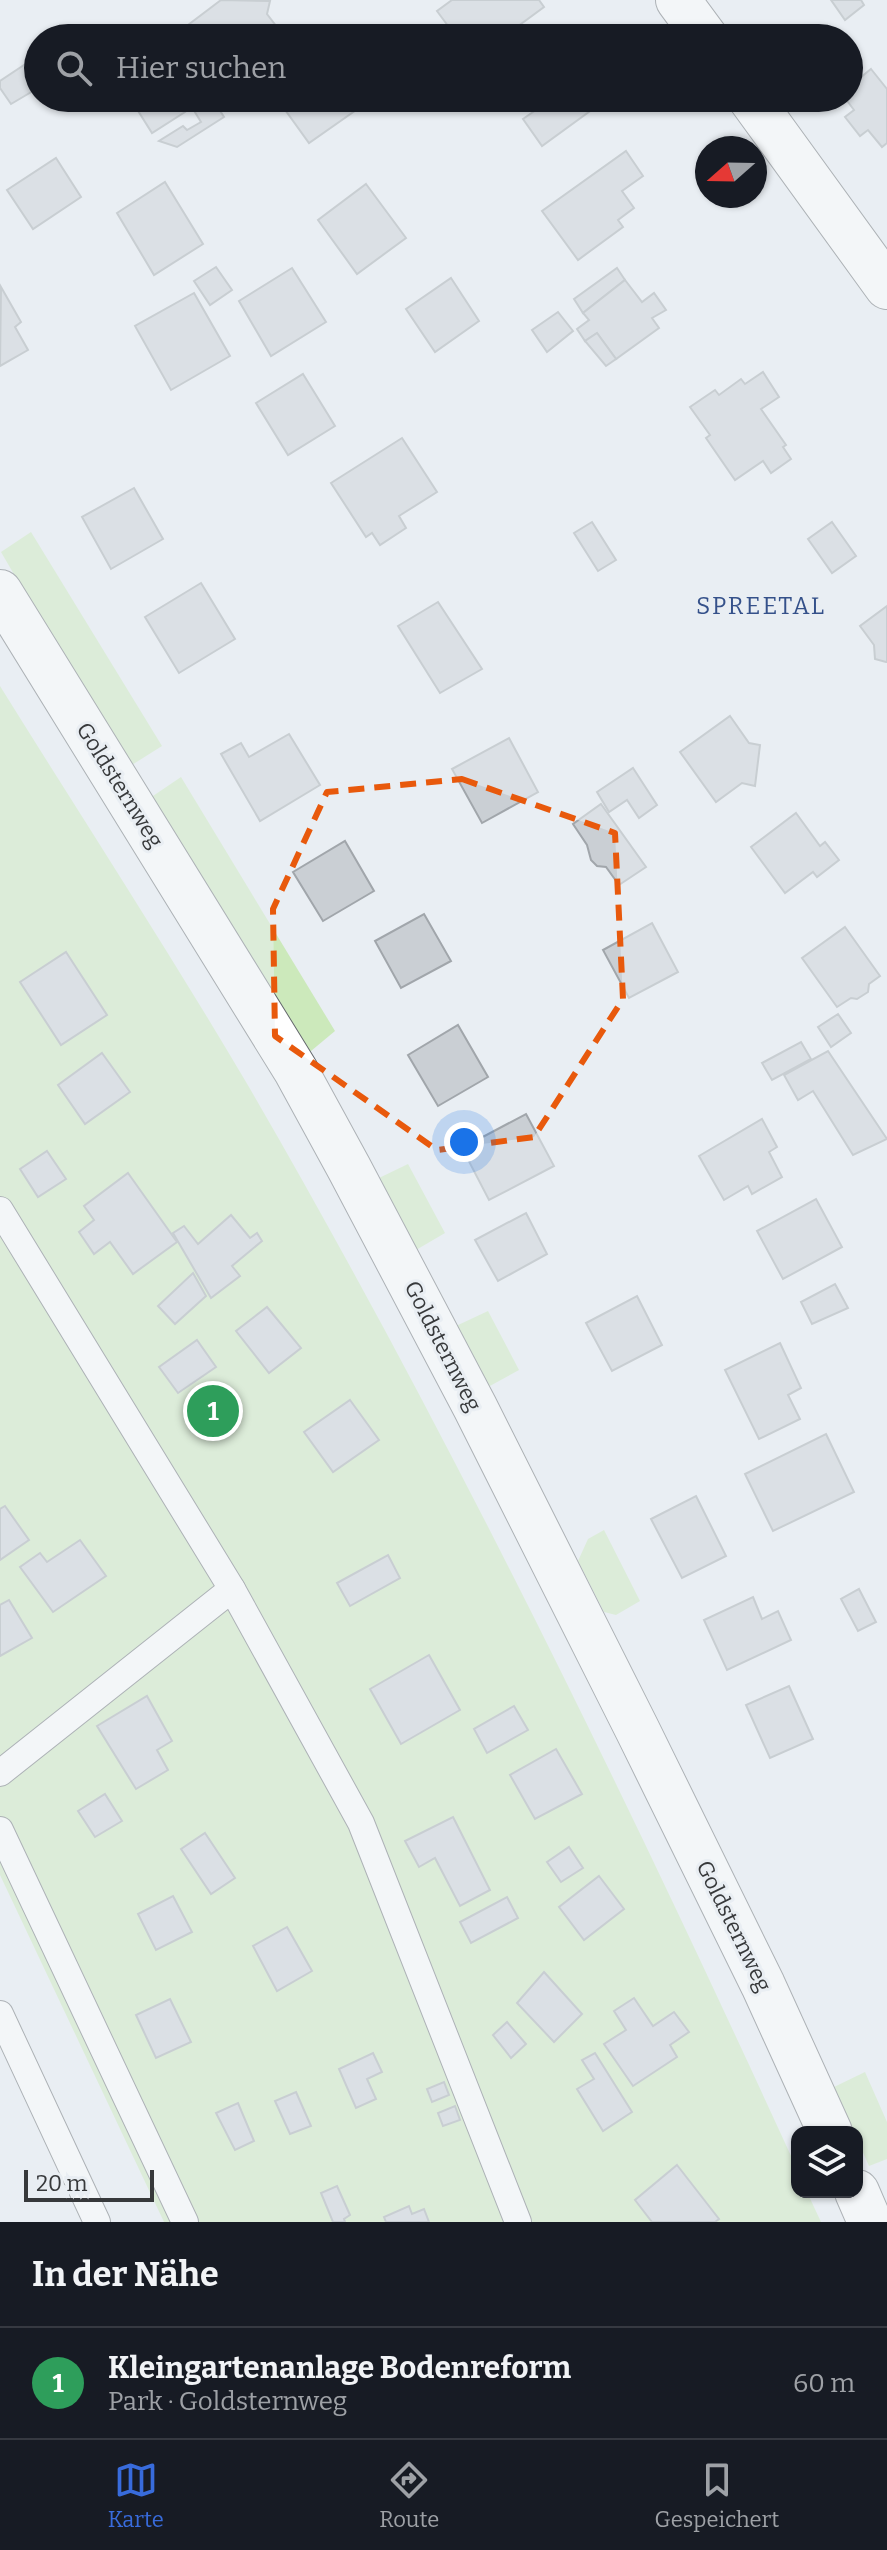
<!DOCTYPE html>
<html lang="de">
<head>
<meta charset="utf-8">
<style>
  :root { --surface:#171b24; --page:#20242c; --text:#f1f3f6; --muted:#9ea1a6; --line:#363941; --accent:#386bdb }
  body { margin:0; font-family:Bitter,serif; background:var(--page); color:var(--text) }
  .controls { position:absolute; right:24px; bottom:24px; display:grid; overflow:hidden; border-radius:16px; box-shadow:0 2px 6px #0004 }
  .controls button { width:72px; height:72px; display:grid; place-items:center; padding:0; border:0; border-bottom:2px solid var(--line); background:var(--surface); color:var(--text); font:40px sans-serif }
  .compass { position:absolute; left:695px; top:136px; width:72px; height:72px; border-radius:50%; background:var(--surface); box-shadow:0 2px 6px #0004; rotate:250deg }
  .scale { position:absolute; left:24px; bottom:20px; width:130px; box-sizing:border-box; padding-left:8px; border:4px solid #37393b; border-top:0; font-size:22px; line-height:28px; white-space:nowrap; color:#37393b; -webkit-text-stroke:6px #e9eef3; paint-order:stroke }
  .you { position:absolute; left:464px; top:1142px; width:28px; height:28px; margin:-20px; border:6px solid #fff; border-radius:50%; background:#1a73e8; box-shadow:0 0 0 12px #1a73e833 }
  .badge { display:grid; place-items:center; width:52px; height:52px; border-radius:50%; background:var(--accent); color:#fff; font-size:26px; font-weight:700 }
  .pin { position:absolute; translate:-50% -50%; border:4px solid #fff; box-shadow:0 2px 8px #0006 }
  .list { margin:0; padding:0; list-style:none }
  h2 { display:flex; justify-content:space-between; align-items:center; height:104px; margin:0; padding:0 32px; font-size:34px }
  h2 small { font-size:26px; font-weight:400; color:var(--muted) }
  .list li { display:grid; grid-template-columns:52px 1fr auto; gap:24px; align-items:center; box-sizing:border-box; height:112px; padding:0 32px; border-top:2px solid var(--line) }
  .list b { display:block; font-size:30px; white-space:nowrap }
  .list p { margin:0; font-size:26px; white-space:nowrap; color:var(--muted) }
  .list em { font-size:26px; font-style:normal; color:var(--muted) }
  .icon { flex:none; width:44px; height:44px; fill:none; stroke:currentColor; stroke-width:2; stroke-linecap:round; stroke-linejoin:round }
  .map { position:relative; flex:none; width:887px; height:2222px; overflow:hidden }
  .search { position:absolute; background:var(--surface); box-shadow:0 2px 6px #0004; left:24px; right:24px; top:24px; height:88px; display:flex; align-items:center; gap:20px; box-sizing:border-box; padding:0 28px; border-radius:44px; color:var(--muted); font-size:30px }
  .sheet { height:216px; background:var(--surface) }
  nav { display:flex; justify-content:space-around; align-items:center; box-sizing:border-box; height:112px; border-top:2px solid var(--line); background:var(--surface); font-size:22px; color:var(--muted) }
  nav a { display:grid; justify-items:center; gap:4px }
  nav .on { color:var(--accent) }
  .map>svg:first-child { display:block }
  .green { fill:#cce9bb }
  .building { fill:#cacfd4; stroke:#a1a6ab; stroke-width:2 }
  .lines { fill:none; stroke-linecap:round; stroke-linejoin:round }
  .lane-casing { stroke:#64686d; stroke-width:28 }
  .street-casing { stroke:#64686d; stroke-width:46 }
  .lane { stroke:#fff; stroke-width:26 }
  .street { stroke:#fff; stroke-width:44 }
  .marked { fill:none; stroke:#e8590c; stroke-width:6; stroke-dasharray:16 10; stroke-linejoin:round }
  .labels { text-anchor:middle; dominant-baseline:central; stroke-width:6; stroke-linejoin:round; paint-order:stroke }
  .street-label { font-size:22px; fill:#37393b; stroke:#e9eef3 }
  .neighbourhood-label { font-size:24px; letter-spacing:2px; fill:#35518a; stroke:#e9eef3 }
</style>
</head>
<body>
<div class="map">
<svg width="887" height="2222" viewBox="0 0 887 2222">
  <rect width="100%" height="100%" fill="#e9eef3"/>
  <g class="green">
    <polygon points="31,532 162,746 127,768 1,552"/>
    <path d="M 0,686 C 82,818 167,948 246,1082 C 450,1433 628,1800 797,2169 L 797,2192 L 807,2192 L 821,2222 L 164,2222 L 0,1875 Z"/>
    <polygon points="181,777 335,1031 305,1056 150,798"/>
    <polygon points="408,1164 445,1233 416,1250 379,1178"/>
    <polygon points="488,1311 519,1370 488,1387 456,1326"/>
    <polygon points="604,1530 640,1601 616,1615 604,1612 578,1561 588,1539"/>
    <polygon points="865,2072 887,2122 887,2159 869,2166 857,2139 857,2132 854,2132 834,2087"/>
  </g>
  <g class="building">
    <polygon points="221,0 270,1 267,14 280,31 270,38 197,38 188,25"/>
    <polygon points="452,0 539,0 544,7 502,38 457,38 437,11"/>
    <polygon points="831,0 861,0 864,5 845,20"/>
    <polygon points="36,57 38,88 11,104 0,88 0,81"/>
    <polygon points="871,69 887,89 887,143 882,147 868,130 860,136 845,117 854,110 845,98 849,98 849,87"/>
    <polygon points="130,98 176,98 185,112 152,133"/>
    <polygon points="204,98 212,98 224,117 177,147 159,141 183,126 187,130 201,122 193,109 205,100"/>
    <polygon points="281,98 353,98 359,108 309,143 278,100"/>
    <polygon points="538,98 608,98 542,146 523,119 543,105"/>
    <polygon points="626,151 643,176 622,191 634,208 618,220 623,227 578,260 542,211"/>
    <polygon points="56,158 81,197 33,229 7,190"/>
    <polygon points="165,182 203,244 154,275 117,213"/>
    <polygon points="366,184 406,238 357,274 318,220"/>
    <polygon points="216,267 232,290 210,305 194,281"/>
    <polygon points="292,268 326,322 271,356 239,301"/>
    <polygon points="617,268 625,280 583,313 574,299"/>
    <polygon points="451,278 479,321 435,352 406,309"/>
    <polygon points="625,280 642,302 654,293 666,310 652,318 659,328 616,359 597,333 585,341 577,329 589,320 583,313"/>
    <polygon points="1,287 21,322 15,327 28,350 0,366"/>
    <polygon points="194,293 230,356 171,390 135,326"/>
    <polygon points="558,312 573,331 547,352 532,330"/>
    <polygon points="597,333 616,359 606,366 585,341"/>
    <polygon points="763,372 779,397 761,409 786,445 783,447 791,459 771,473 763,461 735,480 706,438 710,435 690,407 715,390 719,395 741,379 745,384"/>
    <polygon points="303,374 335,426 288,455 256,403"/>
    <polygon points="402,438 437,492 399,516 406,528 380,545 372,533 366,537 331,483"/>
    <polygon points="134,488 163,539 111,569 82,517"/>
    <polygon points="592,522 616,560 598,571 574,533"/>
    <polygon points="832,522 856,556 832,573 808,539"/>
    <polygon points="201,583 235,639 179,673 145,617"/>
    <polygon points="438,602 482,669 440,693 398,626"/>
    <polygon points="887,606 887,662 886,662 875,659 874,645 860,626"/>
    <polygon points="730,716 749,743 760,745 755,786 742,783 716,802 680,752"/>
    <polygon points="289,734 320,785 260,821 221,754 241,743 249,757"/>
    <polygon points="509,738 538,792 482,823 452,769"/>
    <polygon points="633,768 657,805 639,818 627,800 609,812 597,792"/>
    <polygon points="601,804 646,867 619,885 606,867 597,866 591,860 587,845 573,824"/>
    <polygon points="796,813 820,846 825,842 839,860 817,877 813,872 785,893 751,847"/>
    <polygon points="345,841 374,891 323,921 293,872"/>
    <polygon points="424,914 451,961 401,988 375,941"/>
    <polygon points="652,923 678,972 629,998 603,950"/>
    <polygon points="845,927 880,976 869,984 868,992 857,999 851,998 837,1007 802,958"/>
    <polygon points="66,952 107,1015 61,1045 20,982"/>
    <polygon points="838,1014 851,1033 831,1047 818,1027"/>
    <polygon points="458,1025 488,1077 438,1106 408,1055"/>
    <polygon points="801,1042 811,1059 772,1080 762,1063"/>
    <polygon points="828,1051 887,1139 853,1155 813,1091 798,1100 784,1075"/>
    <polygon points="102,1053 130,1092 85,1124 58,1085"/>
    <polygon points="526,1114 554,1166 489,1200 462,1148"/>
    <polygon points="762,1119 777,1147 769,1152 782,1177 752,1194 748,1186 724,1200 699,1156"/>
    <polygon points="47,1151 66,1179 38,1197 20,1169"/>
    <polygon points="128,1173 177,1242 133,1274 110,1242 94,1254 79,1232 94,1220 84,1206"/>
    <polygon points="816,1199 842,1247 783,1279 757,1231"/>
    <polygon points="526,1213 547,1254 498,1281 475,1240"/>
    <polygon points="231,1215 250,1238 257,1233 262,1241 232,1266 240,1276 211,1298 173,1233 184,1226 198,1244"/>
    <polygon points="193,1273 206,1296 175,1324 158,1306"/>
    <polygon points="835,1284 848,1308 812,1324 801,1302"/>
    <polygon points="637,1296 662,1345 612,1371 586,1323"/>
    <polygon points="267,1307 301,1348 269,1373 236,1331"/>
    <polygon points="197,1340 216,1367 178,1393 159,1367"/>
    <polygon points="780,1343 801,1388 788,1395 800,1419 759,1439 725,1370"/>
    <polygon points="350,1400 379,1440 333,1472 304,1432"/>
    <polygon points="826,1434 854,1492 773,1531 745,1474"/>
    <polygon points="696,1496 726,1556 682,1578 651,1519"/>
    <polygon points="5,1506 29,1540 0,1560 0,1509"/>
    <polygon points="80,1540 106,1576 53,1612 20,1567 40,1553 47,1562"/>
    <polygon points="388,1555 400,1578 350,1606 337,1583"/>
    <polygon points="859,1589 876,1622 858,1631 841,1599"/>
    <polygon points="753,1597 762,1619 778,1611 791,1640 727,1670 704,1620"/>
    <polygon points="9,1600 32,1638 0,1656 0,1605"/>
    <polygon points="429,1655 460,1710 401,1744 370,1689"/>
    <polygon points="789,1686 813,1739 770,1758 746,1705"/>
    <polygon points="147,1696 172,1741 157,1750 168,1770 136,1789 97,1726"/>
    <polygon points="514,1706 528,1730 487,1753 474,1729"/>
    <polygon points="556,1749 582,1794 535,1819 510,1775"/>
    <polygon points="105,1794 122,1821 95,1837 78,1811"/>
    <polygon points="453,1817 490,1890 460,1906 435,1858 419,1867 405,1841"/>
    <polygon points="205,1833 235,1878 211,1894 181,1849"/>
    <polygon points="569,1847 583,1868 561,1882 547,1862"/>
    <polygon points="599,1876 624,1909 584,1940 559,1907"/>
    <polygon points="173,1896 192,1932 156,1950 138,1914"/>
    <polygon points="507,1897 518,1918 471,1943 460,1922"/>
    <polygon points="287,1927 312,1971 277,1991 253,1946"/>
    <polygon points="544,1972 582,2014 554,2042 517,2003"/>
    <polygon points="634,1998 653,2026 674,2012 689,2032 670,2045 677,2057 633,2086 604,2044 626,2030 614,2011"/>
    <polygon points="170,1999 191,2042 156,2058 136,2015"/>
    <polygon points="507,2022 526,2044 511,2058 493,2035"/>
    <polygon points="373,2053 382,2072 367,2079 376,2099 356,2108 339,2069"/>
    <polygon points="595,2053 632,2112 603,2131 577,2089 594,2079 582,2060"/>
    <polygon points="444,2082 449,2095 432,2102 427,2089"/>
    <polygon points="296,2092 311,2126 290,2134 275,2101"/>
    <polygon points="238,2103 254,2141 235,2150 216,2113"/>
    <polygon points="455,2106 460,2120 443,2126 438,2113"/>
    <polygon points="677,2165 719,2219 715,2222 652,2222 635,2200"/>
    <polygon points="337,2186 350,2215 344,2219 345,2222 333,2222 321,2193"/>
    <polygon points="409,2206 412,2214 424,2209 429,2222 386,2222 384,2217"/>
  </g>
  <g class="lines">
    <g class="lane-casing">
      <g id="lane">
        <polyline points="0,1210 232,1589 361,1823 518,2222"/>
        <polyline points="0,1773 232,1589"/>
        <polyline points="0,1830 185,2222"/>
        <polyline points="0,2014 97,2222"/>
      </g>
    </g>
    <g class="street-casing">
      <g id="street">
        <polyline points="678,0 706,38"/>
        <polyline points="750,98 887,287"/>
        <polyline points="0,592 296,1071 349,1168 475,1407 637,1729 763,1985 830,2132"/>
        <polyline points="857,2192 870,2222"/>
      </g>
    </g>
    <use href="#lane" class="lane"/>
    <use href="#street" class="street"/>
  </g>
  <path d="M0 0H887V2222H0ZM 462,779 L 615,833 L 623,999 L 534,1137 L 437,1150 L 275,1036 L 273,909 L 327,792 Z" fill="#e9eef3" fill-opacity=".55" fill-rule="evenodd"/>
  <path class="marked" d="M 462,779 L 615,833 L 623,999 L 534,1137 L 437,1150 L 275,1036 L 273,909 L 327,792 Z"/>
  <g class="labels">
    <g class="street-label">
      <text transform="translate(120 785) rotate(58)">Goldsternweg</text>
      <text transform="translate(443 1346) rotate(63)">Goldsternweg</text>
      <text transform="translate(734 1926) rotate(64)">Goldsternweg</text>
    </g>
    <g class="neighbourhood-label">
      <text x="761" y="606">SPREETAL</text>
    </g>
  </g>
</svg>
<div class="controls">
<button><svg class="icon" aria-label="layers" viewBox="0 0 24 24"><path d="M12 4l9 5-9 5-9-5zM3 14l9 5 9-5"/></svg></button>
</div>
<svg class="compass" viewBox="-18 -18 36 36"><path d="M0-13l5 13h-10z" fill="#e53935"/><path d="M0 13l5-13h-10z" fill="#9ea1a6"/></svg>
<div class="scale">20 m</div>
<div class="you"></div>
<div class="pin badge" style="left:213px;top:1411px;background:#2e9e5b">1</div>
<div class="search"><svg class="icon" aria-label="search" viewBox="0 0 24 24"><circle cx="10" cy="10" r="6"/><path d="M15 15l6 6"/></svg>Hier suchen</div>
</div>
<section class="sheet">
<h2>In der Nähe<small></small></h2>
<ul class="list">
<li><span class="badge" style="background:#2e9e5b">1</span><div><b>Kleingartenanlage Bodenreform</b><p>Park · Goldsternweg</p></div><em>60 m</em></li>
</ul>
</section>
<nav>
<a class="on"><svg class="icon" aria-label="map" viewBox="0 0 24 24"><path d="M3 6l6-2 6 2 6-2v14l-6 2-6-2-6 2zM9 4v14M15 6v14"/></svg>Karte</a>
<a><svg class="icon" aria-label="directions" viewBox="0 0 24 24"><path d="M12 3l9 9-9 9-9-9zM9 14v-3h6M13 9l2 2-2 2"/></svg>Route</a>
<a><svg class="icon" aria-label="saved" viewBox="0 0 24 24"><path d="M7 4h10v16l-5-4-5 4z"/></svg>Gespeichert</a>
</nav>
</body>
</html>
